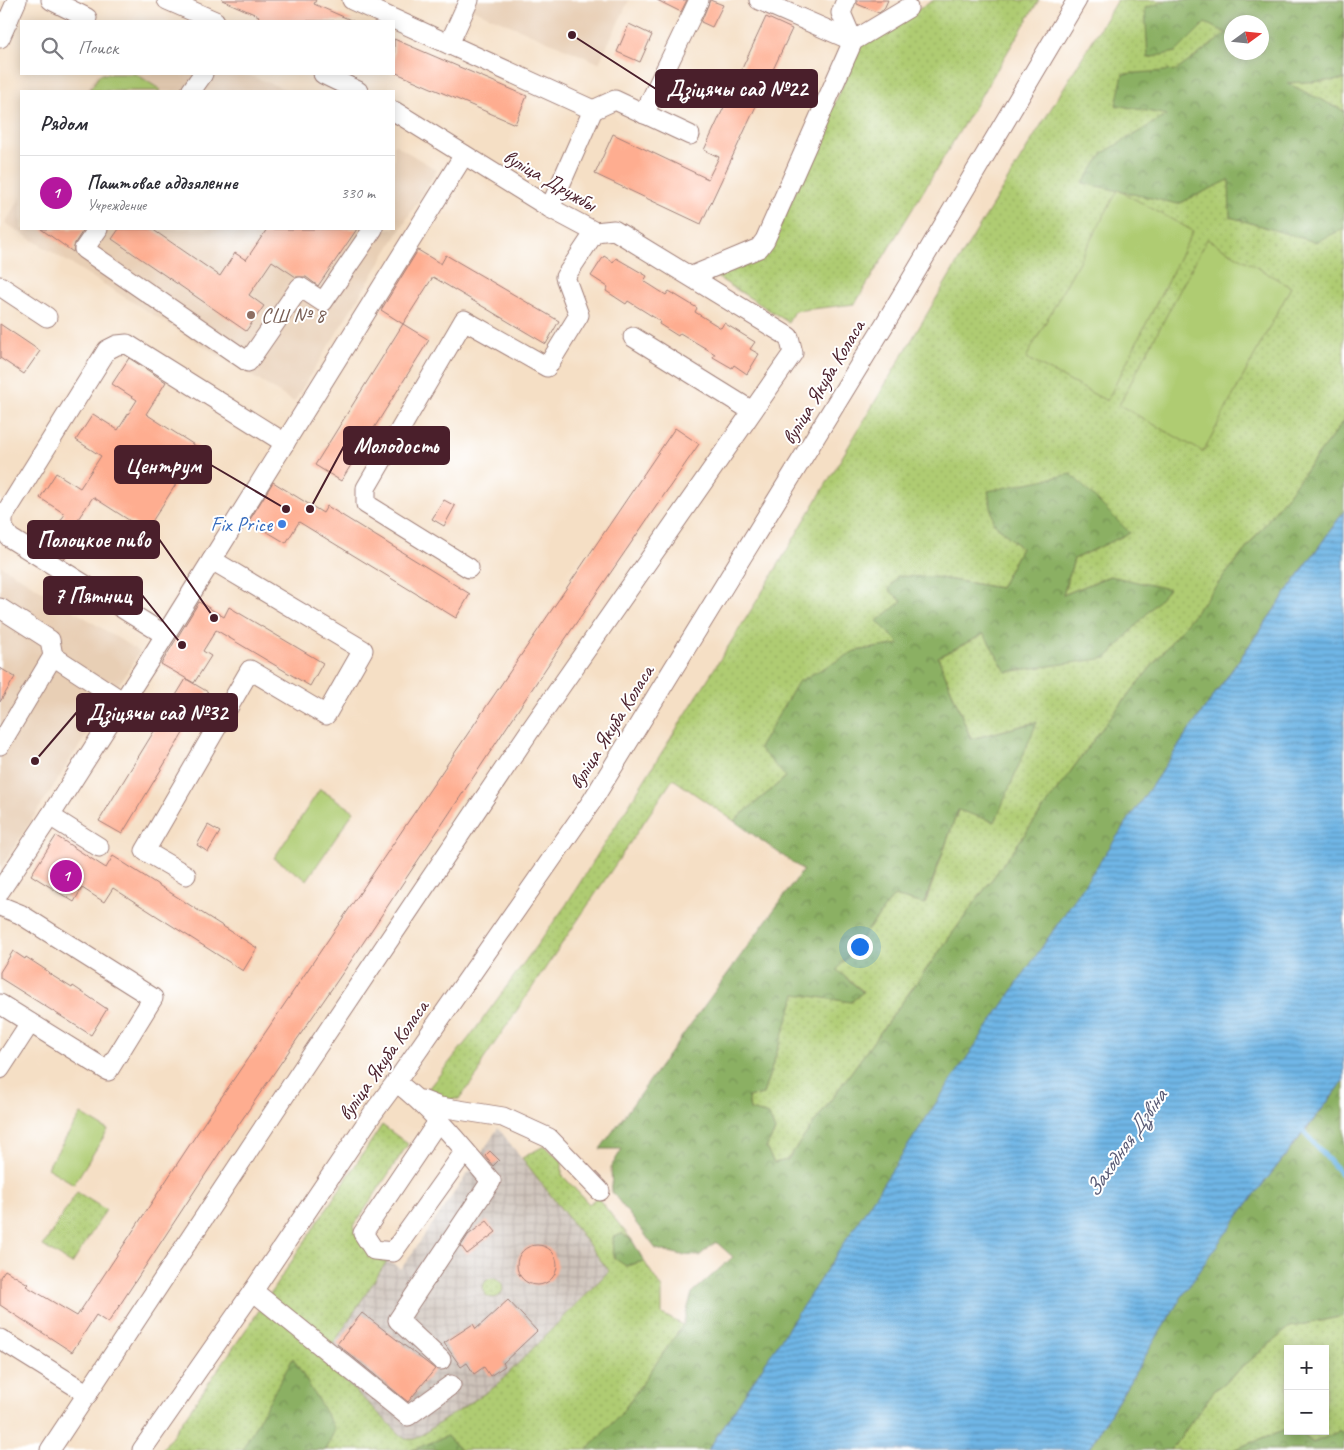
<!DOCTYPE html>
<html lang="ru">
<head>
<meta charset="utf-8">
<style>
  :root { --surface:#fff; --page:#f2f2f3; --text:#2b2b33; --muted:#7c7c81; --line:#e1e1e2; --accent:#b5179e }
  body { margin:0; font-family:Caveat,sans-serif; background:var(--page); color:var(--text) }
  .controls { position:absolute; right:15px; bottom:15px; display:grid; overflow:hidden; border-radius:0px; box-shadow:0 2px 12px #0003 }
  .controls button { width:45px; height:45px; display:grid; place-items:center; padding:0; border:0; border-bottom:1px solid var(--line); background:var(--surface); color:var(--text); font:25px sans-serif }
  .compass { position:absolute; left:1224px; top:15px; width:45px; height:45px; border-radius:50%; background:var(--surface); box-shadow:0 2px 12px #0003; rotate:75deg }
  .you { position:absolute; left:859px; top:946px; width:18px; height:18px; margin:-12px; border:4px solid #fff; border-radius:50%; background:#1a73e8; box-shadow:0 0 0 8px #1a73e833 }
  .badge { display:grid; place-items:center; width:32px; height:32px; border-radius:50%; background:var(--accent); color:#fff; font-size:16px; font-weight:700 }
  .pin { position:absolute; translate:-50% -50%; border:2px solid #fff; box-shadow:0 1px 5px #0006 }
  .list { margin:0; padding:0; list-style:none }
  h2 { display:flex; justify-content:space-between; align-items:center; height:65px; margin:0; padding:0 20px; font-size:21px }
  h2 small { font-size:16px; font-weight:400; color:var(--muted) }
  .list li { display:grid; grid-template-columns:32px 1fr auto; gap:15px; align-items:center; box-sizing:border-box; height:75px; padding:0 20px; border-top:1px solid var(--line) }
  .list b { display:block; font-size:19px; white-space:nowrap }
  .list p { margin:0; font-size:16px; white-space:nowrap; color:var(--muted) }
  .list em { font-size:16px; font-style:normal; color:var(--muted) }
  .icon { flex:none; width:28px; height:28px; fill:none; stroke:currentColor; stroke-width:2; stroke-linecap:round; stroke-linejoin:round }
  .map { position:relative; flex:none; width:1344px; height:1450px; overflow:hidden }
  .search { position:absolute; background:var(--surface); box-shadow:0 2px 12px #0003; left:20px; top:20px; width:375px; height:55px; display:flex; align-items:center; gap:12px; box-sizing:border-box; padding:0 18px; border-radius:0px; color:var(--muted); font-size:19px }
  .panel { position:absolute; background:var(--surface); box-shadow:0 2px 12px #0003; left:20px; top:90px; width:375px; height:140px; border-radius:0px }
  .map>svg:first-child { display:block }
  .built { fill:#e8cfb5 }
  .industrial { fill:url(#industrial-grid) }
  .grass { fill:url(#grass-dots); stroke:#7c764e; fill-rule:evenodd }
  .forest { fill:url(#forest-crowns); stroke:#6a6848; fill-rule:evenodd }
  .garden { fill:#afcc72; stroke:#7c764e }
  .water { fill:url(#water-rules); stroke:#5c6a88 }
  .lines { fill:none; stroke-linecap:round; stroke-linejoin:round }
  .stream { stroke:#6fb6e6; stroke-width:5 }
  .building { fill:#fead90 }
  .minor-casing { stroke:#a07f78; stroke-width:21 }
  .minor { stroke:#fff; stroke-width:19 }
  .education-dot { fill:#8d6e63; stroke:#fff; stroke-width:2 }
  .shop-dot { fill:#3f7fe0; stroke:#fff; stroke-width:2 }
  .labels { text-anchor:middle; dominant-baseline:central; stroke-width:4; stroke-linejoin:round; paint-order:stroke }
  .street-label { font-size:21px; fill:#4a1f2b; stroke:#fff }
  .education-label { font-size:21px; fill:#785e54; stroke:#fff; text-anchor:start }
  .shop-label { font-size:21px; fill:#366cbe; stroke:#fff; text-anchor:end }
  .water-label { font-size:22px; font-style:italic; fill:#595b76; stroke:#fff }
  .leader { fill:none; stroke:#4a1f2b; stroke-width:2 }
  .callout-dot { fill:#4a1f2b; stroke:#fff; stroke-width:2 }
  .callout { fill:#4a1f2b; stroke:#4a1f2b; stroke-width:2 }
  .callout-label { font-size:22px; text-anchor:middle; font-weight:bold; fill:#fff }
</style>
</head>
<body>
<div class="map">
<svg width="1344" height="1450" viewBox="0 0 1344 1450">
  <defs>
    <pattern id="industrial-grid" width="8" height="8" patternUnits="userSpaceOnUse" patternTransform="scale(1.25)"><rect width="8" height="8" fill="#cdc2b9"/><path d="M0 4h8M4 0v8" fill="none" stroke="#b2a69f"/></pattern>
    <pattern id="grass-dots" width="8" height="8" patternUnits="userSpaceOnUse" patternTransform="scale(1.25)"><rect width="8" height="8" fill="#afcc72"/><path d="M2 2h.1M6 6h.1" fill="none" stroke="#98af63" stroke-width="1.8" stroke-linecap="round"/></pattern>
    <pattern id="forest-crowns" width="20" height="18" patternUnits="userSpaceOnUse" patternTransform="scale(1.25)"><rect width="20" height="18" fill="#8bb064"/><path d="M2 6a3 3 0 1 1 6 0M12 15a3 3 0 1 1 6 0" fill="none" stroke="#748f53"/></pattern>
    <pattern id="water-rules" width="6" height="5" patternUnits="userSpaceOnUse" patternTransform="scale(1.25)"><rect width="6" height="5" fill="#6fb6e6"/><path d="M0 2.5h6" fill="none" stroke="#5d93bb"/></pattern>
  </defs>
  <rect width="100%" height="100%" fill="#fff"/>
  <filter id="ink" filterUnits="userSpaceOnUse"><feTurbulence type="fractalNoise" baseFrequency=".02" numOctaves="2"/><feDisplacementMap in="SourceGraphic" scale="10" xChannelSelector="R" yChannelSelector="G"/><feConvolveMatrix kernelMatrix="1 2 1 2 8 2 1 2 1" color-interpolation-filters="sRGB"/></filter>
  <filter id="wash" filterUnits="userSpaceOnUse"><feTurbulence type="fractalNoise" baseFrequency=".0096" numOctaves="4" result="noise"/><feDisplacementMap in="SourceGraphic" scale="20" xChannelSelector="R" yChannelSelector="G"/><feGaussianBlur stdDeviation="1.12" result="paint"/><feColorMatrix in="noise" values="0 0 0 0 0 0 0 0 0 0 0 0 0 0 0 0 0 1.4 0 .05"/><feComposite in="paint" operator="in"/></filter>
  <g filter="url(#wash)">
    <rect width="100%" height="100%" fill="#f5dfc5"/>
    <g class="built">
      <polygon points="451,0 629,0 599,63"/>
      <polygon points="97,74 246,74 290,91 86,91"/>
      <polygon points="394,144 437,170 294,402 5,223 21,197 21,229 394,229"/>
      <polygon points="0,565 140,652 0,869"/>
    </g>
    <polygon class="industrial" points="498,1128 609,1271 496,1386 415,1439 405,1439 323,1360 387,1261 401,1269 475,1163"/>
    <g class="grass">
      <polygon points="934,0 1039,0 855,304 794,311 788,322 712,274 770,249 861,44"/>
      <path d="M 1117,0 L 1344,0 L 1344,421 L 1245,550 L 1106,723 L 787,1160 L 774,1163 L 766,1148 L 775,1131 L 768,1115 L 750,1110 L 748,1097 L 763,1094 L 796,993 L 851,1002 L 863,991 L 836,970 L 894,896 L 925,904 L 958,810 L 1036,722 L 971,739 L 938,657 L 984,634 L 1110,576 L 1063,595 L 1074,559 L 994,523 L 1021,548 L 1000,588 L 934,577 L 903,600 L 901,644 L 855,651 L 786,777 L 734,821 L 673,779 L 482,1062 L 479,1073 L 459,1099 L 441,1099 L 428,1089 L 469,1038 L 566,905 L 758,599 L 956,265 ZM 1232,22 L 1262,22 L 1262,52 L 1232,52 Z"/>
      <polygon points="382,1125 408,1144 354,1226 359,1240 387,1261 323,1360 405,1439 415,1439 496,1386 609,1271 522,1158 544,1146 562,1161 562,1175 589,1204 597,1197 632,1240 622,1234 626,1266 644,1261 662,1289 662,1314 683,1325 620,1415 587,1450 162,1450 254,1318"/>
      <polygon points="77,1192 106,1210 72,1264 43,1246"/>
      <circle cx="493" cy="1288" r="10"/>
      <polygon points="1344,1316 1344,1433 1340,1431 1313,1443 1298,1431 1325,1431 1325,1349 1288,1349 1288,1429 1233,1450 1171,1450 1214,1391 1290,1327"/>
    </g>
    <g class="forest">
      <path d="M 1169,0 L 1344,0 L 1344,80 L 1287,83 L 1344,111 L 1344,229 L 1315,242 L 1230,217 L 1229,180 L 1178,204 L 1083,183 L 1103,153 L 1167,115 L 1116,105 L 1123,74 L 1177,70 L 1227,33 L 1205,23 L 1176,52 L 1148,58 L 1145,8 ZM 1232,22 L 1262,22 L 1262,52 L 1232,52 Z"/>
      <polygon points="1344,421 1344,511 1186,735 708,1450 587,1450 620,1415 683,1325 692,1293 733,1257 716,1242 699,1256 682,1255 656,1249 612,1192 611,1167 622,1149 600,1149 803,870 734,821 786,777 759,748 798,682 855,651 900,644 877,621 902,601 889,590 897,576 934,577 1000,588 1021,548 994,523 988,491 1071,474 1130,533 1074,559 1063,595 1110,576 1169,589 1107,658 1006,672 984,634 938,657 971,739 1037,722 995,822 958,810 924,904 894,896 837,970 863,992 851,1002 796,994 763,1094 748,1097 750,1110 769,1115 775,1131 766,1148 774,1163 787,1160 1106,723 1245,550"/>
      <path d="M 1344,1081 L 1344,1316 L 1290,1327 L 1214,1391 L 1171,1450 L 1088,1450 C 1133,1378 1174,1303 1224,1234 C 1263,1182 1305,1133 1344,1081 Z"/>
      <polygon points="622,1234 632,1240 644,1261 626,1266 614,1258 613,1237"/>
      <polygon points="293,1358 335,1429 326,1450 242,1450"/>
      <polygon points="1288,1429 1288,1431 1298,1431 1313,1443 1340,1431 1344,1433 1344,1450 1233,1450"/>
      <polygon points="447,1436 460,1450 412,1450"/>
    </g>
    <g class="garden">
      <polygon points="100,74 136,74 161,90 160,91 89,91"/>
      <polygon points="1118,190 1193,231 1107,401 1026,358"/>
      <polygon points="1207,239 1291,287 1203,452 1119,405"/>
      <polygon points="320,789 354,811 307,880 274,858"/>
      <polygon points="81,1114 108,1130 74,1184 47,1168"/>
    </g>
    <polygon class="water" points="1344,511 1344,1081 1248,1203 1209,1256 1177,1304 1088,1450 708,1450 934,1106 1186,735"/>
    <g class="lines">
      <polyline class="stream" points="1301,1129 1344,1177"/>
    </g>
    <g id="blocks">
      <g class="building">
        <polygon points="222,0 316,0 314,4 353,21 256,21 259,16"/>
        <polygon points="657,0 687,0 681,12"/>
        <polygon points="710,0 723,5 712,27 701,22"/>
        <polygon points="857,0 888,0 884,9 879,13 857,4"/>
        <polygon points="766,17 792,29 701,224 595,174 613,134 708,179 719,157 704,150"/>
        <polygon points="629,24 652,35 640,62 617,52"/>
        <polygon points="394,39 527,96 515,124 394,72"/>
        <polygon points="41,229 84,229 75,243 73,252"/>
        <polygon points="119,229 152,229 220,276 235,253 246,260 267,229 357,229 318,286 306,277 296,277 272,261 249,295 264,306 246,331 112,239"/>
        <polygon points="418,250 441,264 446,255 559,321 546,344 433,277 403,324 381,310"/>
        <polygon points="604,256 613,262 616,258 647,276 644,281 666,295 669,291 697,308 695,312 721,328 724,323 755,342 750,349 759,354 747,374 734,365 732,368 713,357 715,354 680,333 678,336 659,324 660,321 628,301 626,304 606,291 608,287 591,276"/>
        <polygon points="0,324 40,351 24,374 0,358"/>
        <polygon points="403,324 429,340 341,481 315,465"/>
        <polygon points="129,358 166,382 146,414 199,448 146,531 93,497 74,525 83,531 65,559 44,546 65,514 40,498 56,473 80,488 101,456 76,440 93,414 118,430 137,400 112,384"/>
        <polygon points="675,428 699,444 572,629 357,952 230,1137 108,1323 96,1315 72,1352 0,1305 0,1277 5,1270 28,1284 26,1286 77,1316 206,1120"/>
        <polygon points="273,482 323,513 327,506 470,594 456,618 299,522 286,543 249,521"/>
        <polygon points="444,500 455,506 444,526 432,519"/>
        <polygon points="199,602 224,617 229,607 323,663 310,686 216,630 203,651 211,656 194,683 161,664"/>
        <polygon points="0,668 15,677 0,702"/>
        <polygon points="186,679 208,692 122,834 99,821"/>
        <polygon points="208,825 220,832 208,852 197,845"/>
        <polygon points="56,836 106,868 113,856 257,948 243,971 113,888 104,902 82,888 74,902 31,875"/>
        <polygon points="13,951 25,959 26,957 49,972 48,973 72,988 73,986 107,1009 91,1035 0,978 0,972"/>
        <polygon points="490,1151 499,1160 493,1166 485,1156"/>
        <polygon points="487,1221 496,1232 467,1254 461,1246 468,1235"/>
        <circle cx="537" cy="1265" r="20"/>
        <polygon points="508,1300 537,1331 503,1363 505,1366 490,1376 484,1367 474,1374 467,1363 461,1367 444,1343 473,1324 476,1329"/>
        <polygon points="362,1313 435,1369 408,1402 337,1344"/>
      </g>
    </g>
  </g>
  <g filter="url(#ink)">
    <use href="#blocks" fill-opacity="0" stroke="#a07f78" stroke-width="1"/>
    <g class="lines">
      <g class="minor-casing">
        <g id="minor">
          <polyline points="51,0 87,18"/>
          <polyline points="167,0 215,21"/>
          <polyline points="352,0 593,110 550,208"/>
          <polyline points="759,0 853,41"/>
          <polyline points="846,0 841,13 853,41"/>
          <polyline points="0,38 17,0"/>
          <polyline points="449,44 469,0"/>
          <polyline points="323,74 358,91"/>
          <polyline points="191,91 203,74"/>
          <polyline points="593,110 615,100 690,135"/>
          <polyline points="644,114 699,0"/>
          <polyline points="98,229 84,249 248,362 300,287 323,302 373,229"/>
          <polyline points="692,276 759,248 765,240 853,41 908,8"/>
          <polyline points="0,286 47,317"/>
          <polyline points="633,337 752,411"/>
          <polyline points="469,568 366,504 366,488 464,320 547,367 579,315 565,277 595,232"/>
          <polyline points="0,608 50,640 53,656 0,745"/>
          <polyline points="165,635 10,538 3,528 3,517 107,350 117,345 127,344 285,443"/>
          <polyline points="53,656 122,701"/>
          <polyline points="50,816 99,847"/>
          <polyline points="186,875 145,851 250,670 326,715 363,650 212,560"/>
          <polyline points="0,891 50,816 154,653 464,155"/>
          <polyline points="0,906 20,914 153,998 108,1071 0,1004"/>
          <polyline points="0,1069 30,1023"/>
          <path d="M 396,1082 C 433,1110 461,1146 491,1181 L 398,1320 L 441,1360"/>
          <polyline points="422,1100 440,1107 503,1117 549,1138 600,1191"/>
          <polyline points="439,1120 363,1233 374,1250 393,1252 465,1151"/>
          <polyline points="253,1291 408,1416 451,1385"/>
          <polyline points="0,1339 88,1394"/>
          <polyline points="50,1450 305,1065 529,732 793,353 789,337 614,230 595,232 550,208 394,111"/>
          <polyline points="142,1450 253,1291 373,1113 396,1082 592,801 886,322 1077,0"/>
        </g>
      </g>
      <use href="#minor" class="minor"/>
    </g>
  </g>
  <circle class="education-dot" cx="251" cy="315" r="5"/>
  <circle class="shop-dot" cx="282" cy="524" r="5"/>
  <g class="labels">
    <g class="street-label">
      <text transform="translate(550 180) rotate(30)">вуліца Дружбы</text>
      <text transform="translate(823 382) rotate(-59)">вуліца Якуба Коласа</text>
      <text transform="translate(611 727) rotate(-58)">вуліца Якуба Коласа</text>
      <text transform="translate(383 1060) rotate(-55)">вуліца Якуба Коласа</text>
    </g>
    <g class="education-label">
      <text x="261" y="315">СШ № 8</text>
    </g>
    <g class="shop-label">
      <text x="272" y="524">Fix Price</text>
    </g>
    <g class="water-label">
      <text transform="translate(1126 1143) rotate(-55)">Заходняя Дзвіна</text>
    </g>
  </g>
  <path class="leader" d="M572 35L656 89M310 509L344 446M286 509L211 465M214 618L159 539M182 645L142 595M35 761L77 712"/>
  <g class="callout-dot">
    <circle cx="572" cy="35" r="5"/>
    <circle cx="310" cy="509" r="5"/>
    <circle cx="286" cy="509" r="5"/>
    <circle cx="214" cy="618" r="5"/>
    <circle cx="182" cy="645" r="5"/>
    <circle cx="35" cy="761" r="5"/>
  </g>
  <g class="callout">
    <rect x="656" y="70" width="161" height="37" rx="5"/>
    <rect x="344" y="427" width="105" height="37" rx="5"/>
    <rect x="115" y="446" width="96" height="37" rx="5"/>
    <rect x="28" y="521" width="131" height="37" rx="5"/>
    <rect x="44" y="577" width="98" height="37" rx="5"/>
    <rect x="77" y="694" width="160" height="37" rx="5"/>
  </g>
  <g class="callout-label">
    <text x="737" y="96">Дзіцячы сад №22</text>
    <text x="396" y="453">Молодость</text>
    <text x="163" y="473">Центрум</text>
    <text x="94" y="547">Полоцкое пиво</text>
    <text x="93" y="603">7 Пятниц</text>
    <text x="157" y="720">Дзіцячы сад №32</text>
  </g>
</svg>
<div class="controls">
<button>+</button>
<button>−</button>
</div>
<svg class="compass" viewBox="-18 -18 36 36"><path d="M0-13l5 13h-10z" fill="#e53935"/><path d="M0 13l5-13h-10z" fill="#7c7c81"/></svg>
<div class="you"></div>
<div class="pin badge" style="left:66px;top:876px">1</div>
<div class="search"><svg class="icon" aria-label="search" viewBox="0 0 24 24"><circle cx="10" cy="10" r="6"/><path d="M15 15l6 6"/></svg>Поиск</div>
<section class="panel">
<h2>Рядом<small></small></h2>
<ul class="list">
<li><span class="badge">1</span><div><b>Паштовае аддзяленне</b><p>Учреждение</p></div><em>330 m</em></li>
</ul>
</section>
</div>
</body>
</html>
